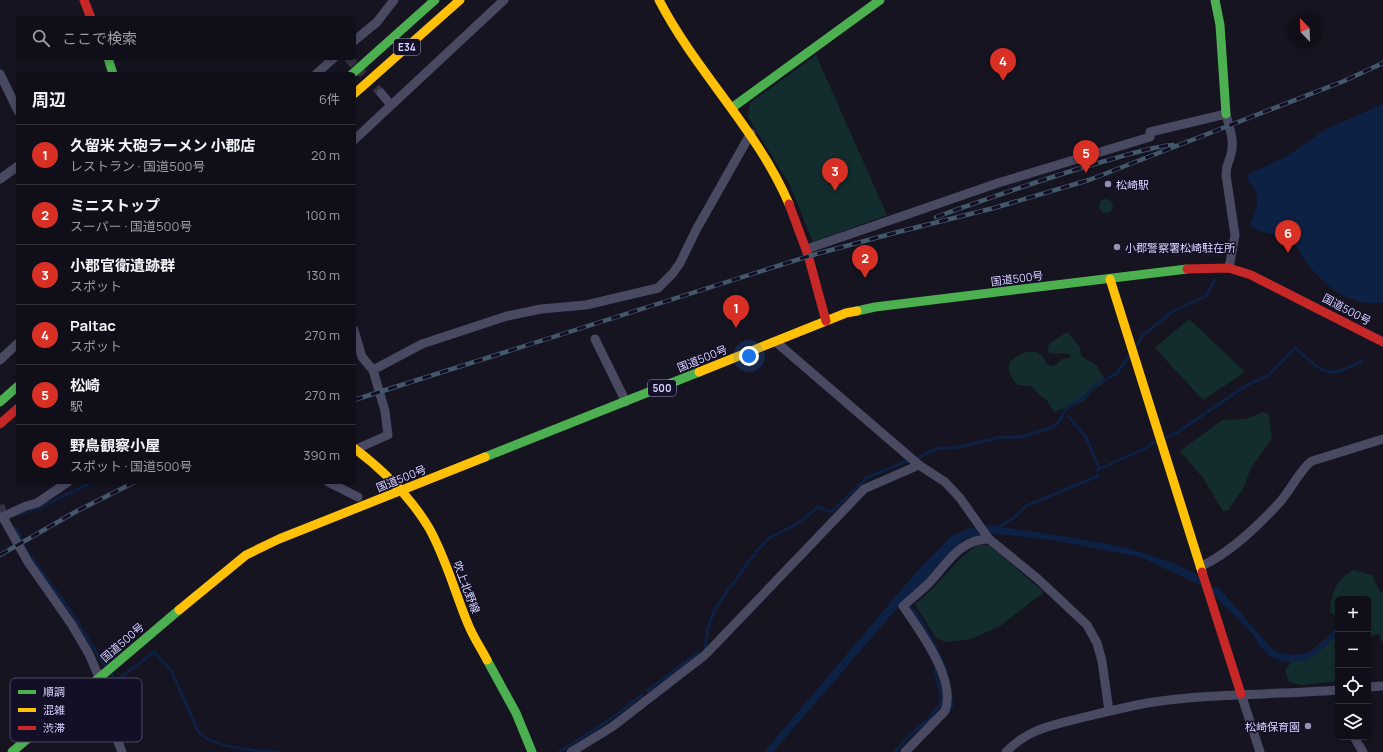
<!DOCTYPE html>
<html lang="ja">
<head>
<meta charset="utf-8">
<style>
  :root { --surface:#100f19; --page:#1e1d26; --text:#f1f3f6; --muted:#9c9ca2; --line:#302f38; --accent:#d93025 }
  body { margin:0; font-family:Manrope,"Noto Sans JP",sans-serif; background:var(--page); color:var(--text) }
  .controls { position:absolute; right:12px; bottom:12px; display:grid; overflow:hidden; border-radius:6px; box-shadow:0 2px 6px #0003 }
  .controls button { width:36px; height:36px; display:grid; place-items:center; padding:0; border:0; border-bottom:1px solid var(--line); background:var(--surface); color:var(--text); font:20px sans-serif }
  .compass { position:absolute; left:1287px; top:12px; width:36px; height:36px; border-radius:50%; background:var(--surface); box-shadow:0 2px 6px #0003; rotate:337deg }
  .you { position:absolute; left:749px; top:356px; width:14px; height:14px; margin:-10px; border:3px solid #fff; border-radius:50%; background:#1a73e8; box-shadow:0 0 0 6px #1a73e833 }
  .badge { display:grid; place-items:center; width:26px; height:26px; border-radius:50%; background:var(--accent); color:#fff; font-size:13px; font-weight:700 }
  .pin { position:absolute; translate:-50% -33px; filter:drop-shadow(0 1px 2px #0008) }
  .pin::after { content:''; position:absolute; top:21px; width:14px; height:12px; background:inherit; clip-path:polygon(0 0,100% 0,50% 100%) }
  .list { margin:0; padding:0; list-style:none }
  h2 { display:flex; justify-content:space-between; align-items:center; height:52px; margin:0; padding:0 16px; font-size:17px }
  h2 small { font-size:13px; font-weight:400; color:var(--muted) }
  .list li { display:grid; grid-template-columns:26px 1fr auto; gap:12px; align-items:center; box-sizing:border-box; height:60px; padding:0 16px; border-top:1px solid var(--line) }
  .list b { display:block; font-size:15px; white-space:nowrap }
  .list p { margin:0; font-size:13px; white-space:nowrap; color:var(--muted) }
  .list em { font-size:13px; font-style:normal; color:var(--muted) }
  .icon { flex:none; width:22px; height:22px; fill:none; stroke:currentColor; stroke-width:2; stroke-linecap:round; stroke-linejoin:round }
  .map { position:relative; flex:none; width:1383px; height:752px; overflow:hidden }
  .search { position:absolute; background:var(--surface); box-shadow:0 2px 6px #0003; left:16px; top:16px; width:340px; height:44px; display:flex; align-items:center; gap:10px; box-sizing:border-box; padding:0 14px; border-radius:6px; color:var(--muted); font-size:15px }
  .panel { position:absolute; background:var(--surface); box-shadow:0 2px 6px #0003; left:16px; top:72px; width:340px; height:412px; border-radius:6px }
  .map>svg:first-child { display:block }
  .green { fill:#132c2d }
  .water { fill:#0d2144 }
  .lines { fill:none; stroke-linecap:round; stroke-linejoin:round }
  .stream { stroke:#0d2144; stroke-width:3 }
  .street-tunnel { stroke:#333142; stroke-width:9; stroke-dasharray:9 4.5; stroke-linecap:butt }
  .street { stroke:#4a4962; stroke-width:9 }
  .fast { stroke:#4caf50; stroke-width:9 }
  .slow { stroke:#ffc107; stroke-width:9 }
  .jam { stroke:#c62828; stroke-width:9 }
  .rail-casing { stroke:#43596b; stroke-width:4.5 }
  .rail { stroke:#130f26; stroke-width:3; stroke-dasharray:9; stroke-linecap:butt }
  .poi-dot { fill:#9591b1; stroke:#130f26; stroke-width:1.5 }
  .labels { text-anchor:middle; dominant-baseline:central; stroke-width:3; stroke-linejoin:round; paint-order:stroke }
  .shield { fill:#130f26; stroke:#9e99be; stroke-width:1 }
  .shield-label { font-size:10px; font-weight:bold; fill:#d9d4ff }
  .poi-label { font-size:11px; fill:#d9d4ff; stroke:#130f26; text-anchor:start }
  .street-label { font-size:11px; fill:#d9d4ff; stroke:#130f26 }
  .key { fill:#130f26; stroke:#4e4a67; stroke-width:1 }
  .key-label { font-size:11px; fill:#d9d4ff }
</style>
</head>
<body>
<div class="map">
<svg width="1383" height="752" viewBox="0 0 1383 752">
  <rect width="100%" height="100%" fill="#161421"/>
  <g class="green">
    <polygon points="816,55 887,215 813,242 790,185 748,117 750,103"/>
    <circle cx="1106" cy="206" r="7"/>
    <polygon points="1189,319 1245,372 1203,400 1155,348"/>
    <path d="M 1067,332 L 1080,347 L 1081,356 L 1098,366 L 1098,369 L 1106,381 L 1092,391 L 1084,401 L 1054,412 L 1046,399 L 1040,396 L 1031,386 L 1018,385 L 1013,380 L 1008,369 L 1010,362 C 1016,356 1027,349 1036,352 C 1047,355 1046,377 1062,359 L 1070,358 L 1071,355 C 1063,352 1057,355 1049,353 L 1047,349 L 1050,343 Z"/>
    <polygon points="1263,412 1269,414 1272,438 1251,468 1243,489 1228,510 1223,511 1203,478 1180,451 1222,420 1246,419"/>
    <path d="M 980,544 L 990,546 L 1044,592 L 1000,626 L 971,639 L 945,642 L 936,638 L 915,604 C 922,598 930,592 936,585 C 951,569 961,555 980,544 Z"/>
    <path d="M 1353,570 L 1372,575 L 1380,592 L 1383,591 L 1383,645 L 1379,634 L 1368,637 L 1368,599 L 1338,599 L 1338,618 L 1330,612 C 1331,593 1336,580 1353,570 Z"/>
    <polygon points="1338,623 1338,681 1301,685 1289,682 1285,670 1293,660 1308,654 1336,629"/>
  </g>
  <g class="water">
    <path d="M 1383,104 L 1383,303 C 1342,308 1309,273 1293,240 C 1280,234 1258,234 1250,225 C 1256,212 1263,194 1249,183 L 1247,175 L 1287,156 L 1326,129 Z"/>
    <path d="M 988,525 L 1076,538 L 1128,548 L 1171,562 L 1194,573 L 1212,587 L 1219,588 L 1273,650 C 1286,656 1304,657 1316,648 C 1325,642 1329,633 1338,628 L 1338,634 C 1331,639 1325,647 1318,653 C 1292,670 1267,663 1254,636 L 1217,598 L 1200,585 L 1140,557 L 1058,541 L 990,533 L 968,538 L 958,544 L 947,555 L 924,582 L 900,605 L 773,752 L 764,752 L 912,577 L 950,537 L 967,529 Z"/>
  </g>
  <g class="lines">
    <g class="stream">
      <polyline points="1136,347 1141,337 1173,311 1206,296 1215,280"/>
      <polyline points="1069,417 1086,437 1099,468"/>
      <path d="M 1164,439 L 1176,433 L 1247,385 L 1268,376 L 1295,348 C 1323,372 1327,381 1361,361"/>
      <polyline points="918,459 924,454 938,448 954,448 1002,437 1020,437 1048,429 1057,424 1067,408 1084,397 1096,384 1116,374 1130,355"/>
      <polyline points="1097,470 1146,448 1154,442 1157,443"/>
      <polyline points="16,515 41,507 93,482"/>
      <polyline points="12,527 17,529 25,549 36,564 71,612 105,666"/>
      <polyline points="998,528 1015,517 1026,506 1098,476"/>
      <polyline points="756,552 769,538 797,524 818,507 828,511 832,511 867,478 909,460"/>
      <path d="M 909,606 C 918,612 942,659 946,671"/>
      <path d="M 705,648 C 709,607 722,600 743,570 C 747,564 749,559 755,555"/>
      <path d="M 112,675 L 116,681 L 154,652 L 171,670 L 199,733 C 215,748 256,751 278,752"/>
      <polyline points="647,691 699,652"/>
      <polyline points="948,712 952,707 951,698"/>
      <polyline points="559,752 611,719 642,695"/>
      <polyline points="895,752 909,736 928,720 941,704 941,693 935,672 936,668"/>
    </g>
    <g class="street-tunnel">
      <polyline points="348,58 381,93"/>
      <polyline points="0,505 5,521"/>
    </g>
    <g class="street">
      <polyline points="354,41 377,22 394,0"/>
      <polyline points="0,74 18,111"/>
      <polyline points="316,74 334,58"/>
      <polyline points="381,93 390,104"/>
      <polyline points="354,140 504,0"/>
      <polyline points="0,179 18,166"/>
      <path d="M 807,249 L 998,183 L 1150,137 L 1150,132 L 1226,114 C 1229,127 1235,141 1231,154 C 1229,163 1226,164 1226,175 L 1235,235 L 1229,268"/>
      <polyline points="354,330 362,357 373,370 422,344 507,316 541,309 586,305 658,288 673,273 680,263 696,230 751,133"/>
      <polyline points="595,339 626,402"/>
      <polyline points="776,342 919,465 945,482 960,498 989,539 1038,579 1087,625 1097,643 1102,661 1109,711"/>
      <polyline points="0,360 18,343"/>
      <polyline points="354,450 388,435 385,411 373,370"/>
      <polyline points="328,482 358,497"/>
      <polyline points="0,518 26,506 37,503 68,482"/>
      <polyline points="5,521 28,562 72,625 89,654 99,677"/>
      <path d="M 1200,567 C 1231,552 1257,527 1280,502 C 1290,491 1301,468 1312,461 L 1383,439"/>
      <polyline points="95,681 122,752"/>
      <polyline points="1368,687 1383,686"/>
      <polyline points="1241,694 1260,752"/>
      <polyline points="1354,737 1363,752"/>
      <polyline points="571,752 612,727 705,655 864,489 919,465"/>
      <path d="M 905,752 L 945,711 C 957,680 920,631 903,606 C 912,598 921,591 929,583 C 947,564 959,539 989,539"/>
      <path d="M 1006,752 C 1029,728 1054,725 1085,717 C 1105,712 1126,707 1147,703 C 1210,693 1275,695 1338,690"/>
    </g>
    <g class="fast">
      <polyline points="1215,0 1220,25 1226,114"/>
      <polyline points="108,58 113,74"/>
      <polyline points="352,74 435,0"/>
      <polyline points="733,107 880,0"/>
      <polyline points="857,311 875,307 1187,269"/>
      <polyline points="0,402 18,386"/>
      <polyline points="485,457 699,372"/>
      <polyline points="487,660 516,713 532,752"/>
      <polyline points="12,752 179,610"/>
    </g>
    <g class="slow">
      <path d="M 659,0 C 696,72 757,129 789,204"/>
      <polyline points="354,94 460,0"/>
      <polyline points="1110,279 1202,572"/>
      <polyline points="699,372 846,313 857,311"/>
      <path d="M 354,448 C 383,470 410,496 429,528 C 446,558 455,593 468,624 C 473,637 481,648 487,660"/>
      <polyline points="179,610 246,555 279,539 485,457"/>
    </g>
    <g class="jam">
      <polyline points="84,0 91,18"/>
      <polyline points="789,204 808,255 826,321"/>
      <polyline points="1187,269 1229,268 1251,275 1383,342"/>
      <polyline points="0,424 18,408"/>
      <polyline points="1202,572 1241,694"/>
    </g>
    <g class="rail-casing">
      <g id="rail">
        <path d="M 936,217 C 992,197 1048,177 1105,161 C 1127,155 1150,147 1173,145"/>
        <polyline points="354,400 809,256 898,232 994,208 1089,180 1344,81 1383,63"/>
        <polyline points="0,555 77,511 135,482"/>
      </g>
    </g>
    <use href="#rail" class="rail"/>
  </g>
  <g class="poi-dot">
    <circle cx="1108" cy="184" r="4"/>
    <circle cx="1117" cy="247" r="4"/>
    <circle cx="1308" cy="726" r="4"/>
  </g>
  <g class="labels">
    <g class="shield">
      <rect x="394" y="39" width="26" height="16" rx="3"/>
      <rect x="648" y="380" width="28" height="16" rx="3"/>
    </g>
    <g class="shield-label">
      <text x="407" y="47">E34</text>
      <text x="662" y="388">500</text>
    </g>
    <g class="poi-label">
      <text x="1116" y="184">松崎駅</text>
      <text x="1125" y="247">小郡警察署松崎駐在所</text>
      <text x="1300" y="726" text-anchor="end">松崎保育園</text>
    </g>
    <g class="street-label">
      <text transform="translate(1017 278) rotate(-7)">国道500号</text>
      <text transform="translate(1347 309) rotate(28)">国道500号</text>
      <text transform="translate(702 358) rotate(-22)">国道500号</text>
      <text transform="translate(401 478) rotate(-22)">国道500号</text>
      <text transform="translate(467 587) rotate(69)">吹上北野線</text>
      <text transform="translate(122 642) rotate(-41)">国道500号</text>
    </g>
  </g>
  <rect x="10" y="678" width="132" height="64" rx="6" class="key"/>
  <rect x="18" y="690" width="18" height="4" fill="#4caf50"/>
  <rect x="18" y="708" width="18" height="4" fill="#ffc107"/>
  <rect x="18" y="726" width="18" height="4" fill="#c62828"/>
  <g class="key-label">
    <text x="43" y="696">順調</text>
    <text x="43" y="714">混雑</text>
    <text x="43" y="732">渋滞</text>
  </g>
</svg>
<div class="controls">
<button>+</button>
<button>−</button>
<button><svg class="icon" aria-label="locate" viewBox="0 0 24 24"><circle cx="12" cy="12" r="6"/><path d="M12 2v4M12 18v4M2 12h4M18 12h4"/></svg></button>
<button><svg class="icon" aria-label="layers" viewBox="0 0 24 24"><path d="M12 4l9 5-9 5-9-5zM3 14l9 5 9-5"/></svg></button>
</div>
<svg class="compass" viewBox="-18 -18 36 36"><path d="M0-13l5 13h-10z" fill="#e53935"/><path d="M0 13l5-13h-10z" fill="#9c9ca2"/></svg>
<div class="you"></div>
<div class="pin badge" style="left:736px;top:328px">1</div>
<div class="pin badge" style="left:865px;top:278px">2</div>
<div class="pin badge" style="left:835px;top:191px">3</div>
<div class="pin badge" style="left:1003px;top:81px">4</div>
<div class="pin badge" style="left:1086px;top:173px">5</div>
<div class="pin badge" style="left:1288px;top:253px">6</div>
<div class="search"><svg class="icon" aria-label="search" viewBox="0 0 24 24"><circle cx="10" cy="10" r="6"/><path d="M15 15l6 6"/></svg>ここで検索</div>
<section class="panel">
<h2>周辺<small>6件</small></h2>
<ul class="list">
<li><span class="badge">1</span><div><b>久留米 大砲ラーメン 小郡店</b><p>レストラン · 国道500号</p></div><em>20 m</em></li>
<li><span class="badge">2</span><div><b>ミニストップ</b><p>スーパー · 国道500号</p></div><em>100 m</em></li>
<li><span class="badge">3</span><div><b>小郡官衛遺跡群</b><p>スポット</p></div><em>130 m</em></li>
<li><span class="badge">4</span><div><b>Paltac</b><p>スポット</p></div><em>270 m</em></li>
<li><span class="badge">5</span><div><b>松崎</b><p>駅</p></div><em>270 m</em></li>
<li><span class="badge">6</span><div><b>野鳥観察小屋</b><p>スポット · 国道500号</p></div><em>390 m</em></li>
</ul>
</section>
</div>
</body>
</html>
